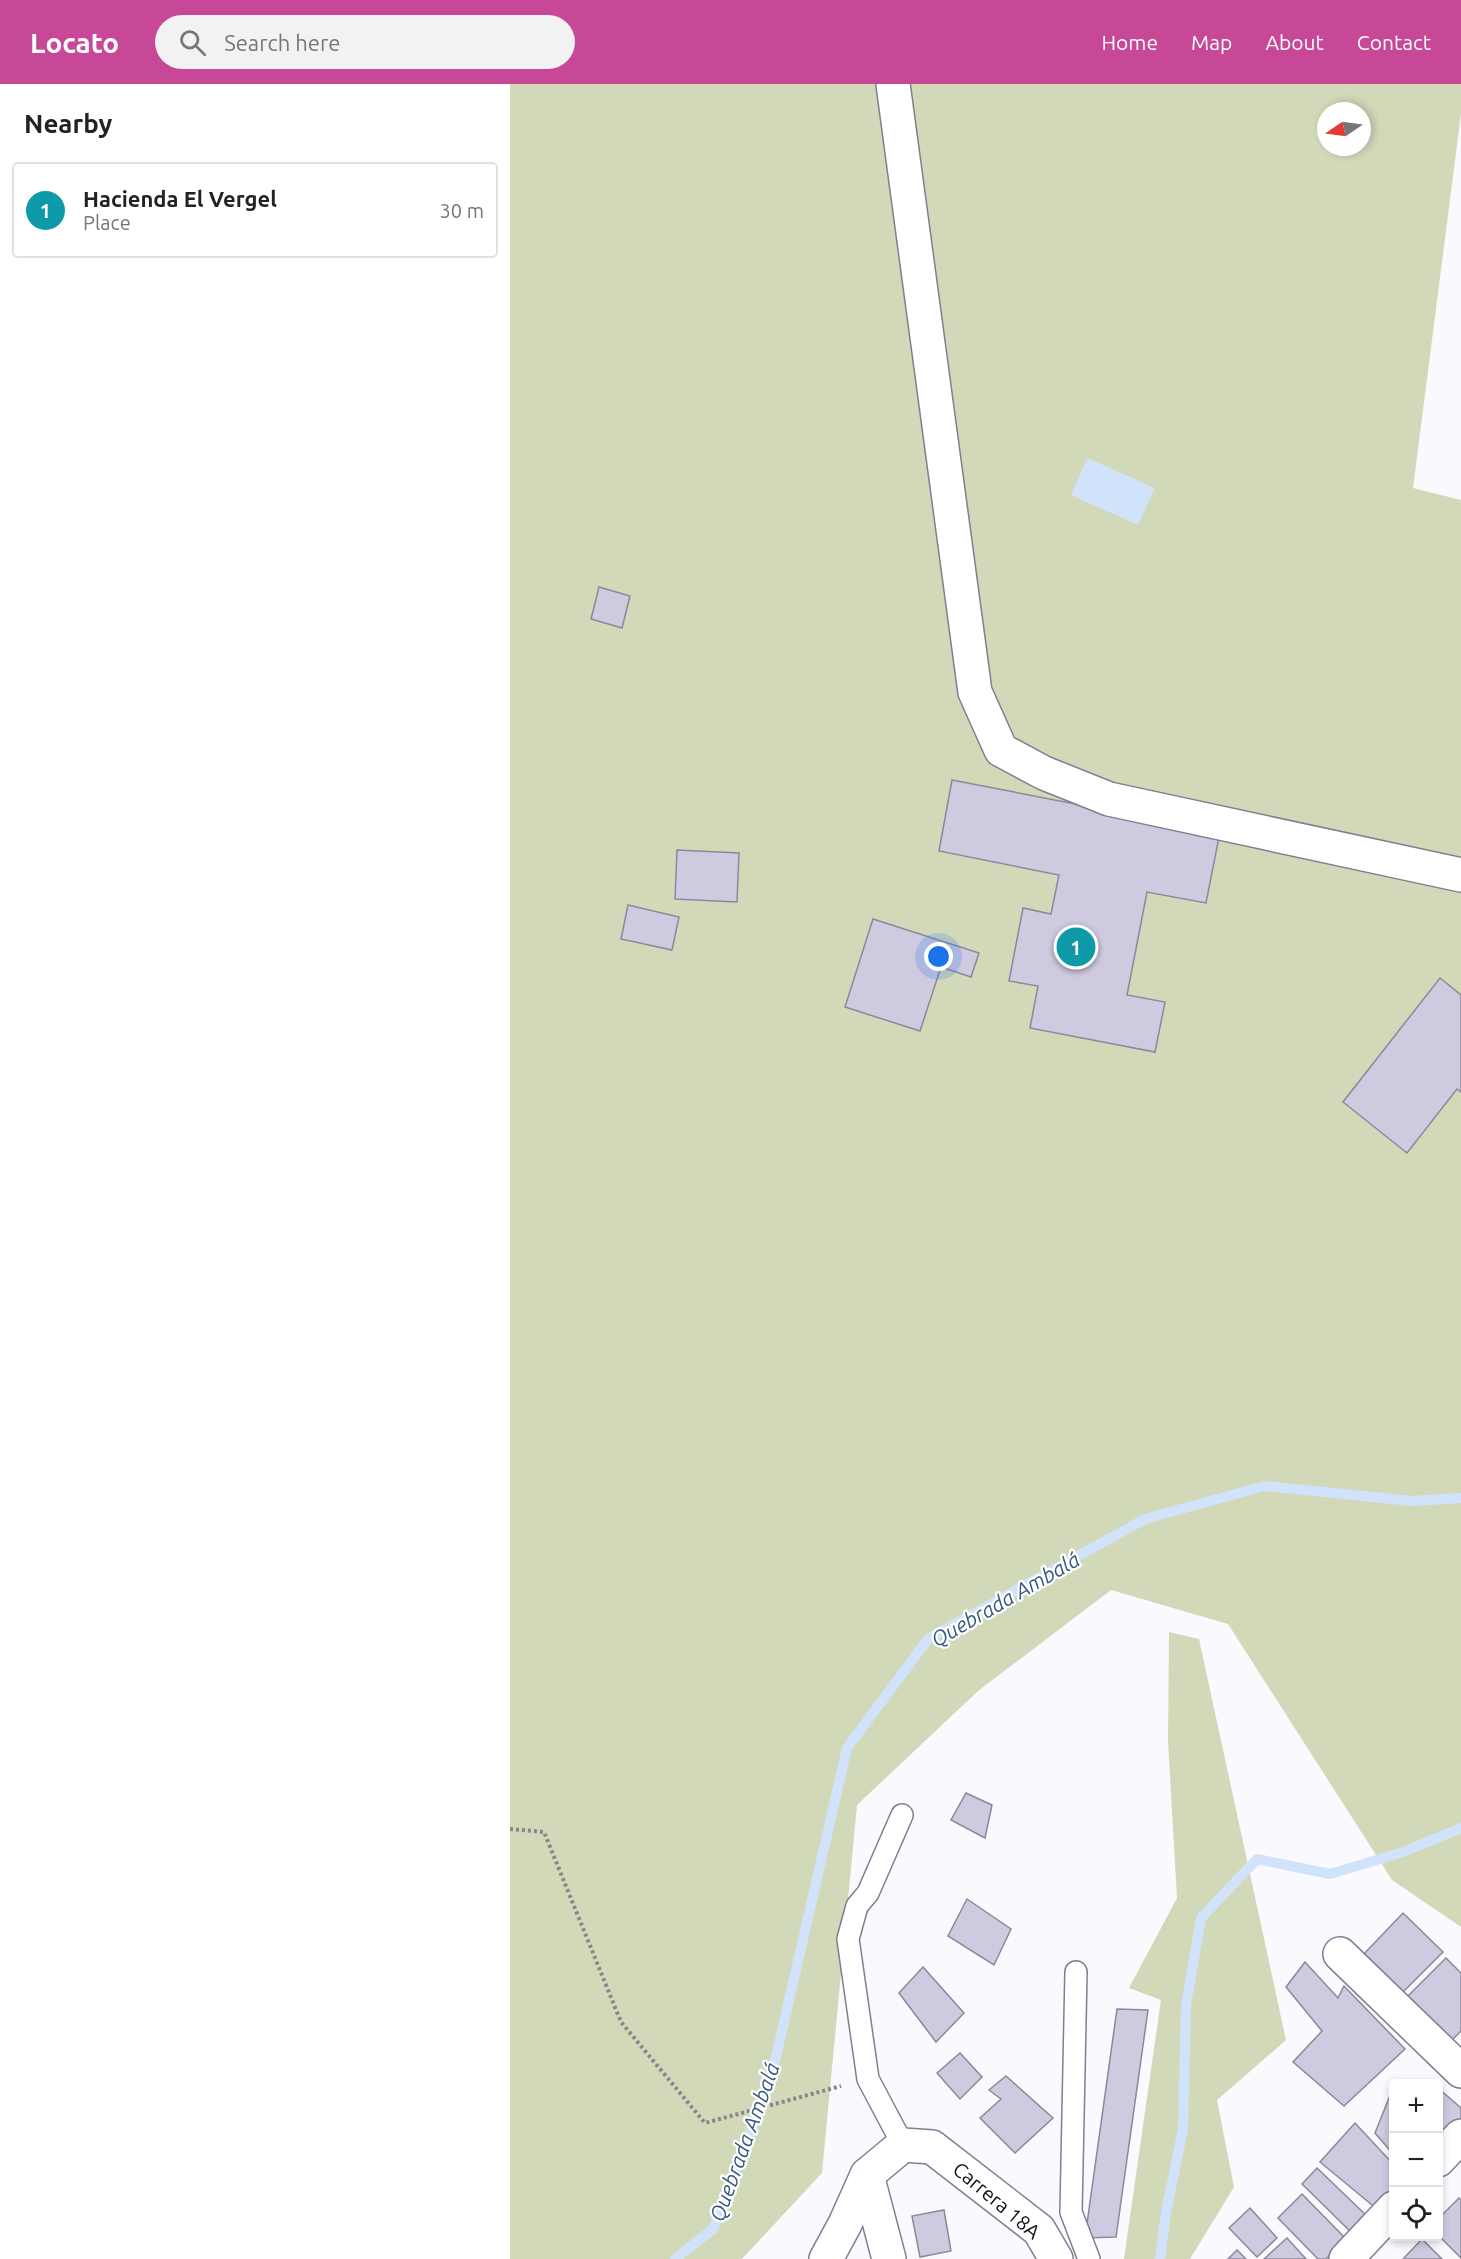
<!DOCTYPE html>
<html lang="en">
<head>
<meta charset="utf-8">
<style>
  :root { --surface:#fff; --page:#f2f2f2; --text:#222; --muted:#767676; --line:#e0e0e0; --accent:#c64896 }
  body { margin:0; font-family:Ubuntu,sans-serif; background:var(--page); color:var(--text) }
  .controls { position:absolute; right:18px; bottom:18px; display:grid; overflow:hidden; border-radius:6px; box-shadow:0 3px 9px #0003 }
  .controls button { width:54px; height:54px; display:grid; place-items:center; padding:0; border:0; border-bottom:2px solid var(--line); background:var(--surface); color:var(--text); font:30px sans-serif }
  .compass { position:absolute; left:807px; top:18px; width:54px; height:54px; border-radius:50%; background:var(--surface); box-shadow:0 3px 9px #0003; rotate:257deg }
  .you { position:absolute; left:429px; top:873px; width:21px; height:21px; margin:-15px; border:4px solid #fff; border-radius:50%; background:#1a73e8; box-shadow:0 0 0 9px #1a73e833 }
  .badge { display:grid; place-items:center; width:39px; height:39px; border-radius:50%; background:var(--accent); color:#fff; font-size:20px; font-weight:700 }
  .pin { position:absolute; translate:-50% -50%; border:3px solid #fff; box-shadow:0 2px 6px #0006 }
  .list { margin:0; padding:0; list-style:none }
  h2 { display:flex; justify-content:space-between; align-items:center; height:78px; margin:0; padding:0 24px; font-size:26px }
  h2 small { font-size:20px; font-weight:400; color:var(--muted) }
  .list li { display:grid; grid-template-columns:39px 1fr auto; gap:18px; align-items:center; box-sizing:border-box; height:96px; margin:0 12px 12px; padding:0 12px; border:2px solid var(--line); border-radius:6px }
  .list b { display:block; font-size:22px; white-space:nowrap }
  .list p { margin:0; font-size:20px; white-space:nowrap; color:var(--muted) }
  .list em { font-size:20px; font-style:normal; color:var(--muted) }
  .icon { flex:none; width:33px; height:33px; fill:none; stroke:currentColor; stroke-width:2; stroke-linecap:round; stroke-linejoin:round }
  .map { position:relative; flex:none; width:951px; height:2175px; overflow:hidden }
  header { display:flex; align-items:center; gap:36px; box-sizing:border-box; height:84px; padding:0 30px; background:var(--accent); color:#fff }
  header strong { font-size:28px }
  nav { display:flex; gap:33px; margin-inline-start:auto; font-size:21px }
  .search { width:420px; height:54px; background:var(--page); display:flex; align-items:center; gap:15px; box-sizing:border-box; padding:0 21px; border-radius:33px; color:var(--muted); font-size:22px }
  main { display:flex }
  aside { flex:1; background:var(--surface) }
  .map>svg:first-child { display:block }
  .green { fill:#d2d9b9; fill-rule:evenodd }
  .water { fill:#d0e3fb }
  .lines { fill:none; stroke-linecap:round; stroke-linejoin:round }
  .stream { stroke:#d0e3fb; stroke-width:10 }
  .building { fill:#cfcae0; stroke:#8c889c; stroke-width:1.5 }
  .lane-casing { stroke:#827d91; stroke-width:24 }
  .street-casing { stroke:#827d91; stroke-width:36 }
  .path { stroke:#88868d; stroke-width:4; stroke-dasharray:3 3; stroke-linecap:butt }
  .lane { stroke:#fff; stroke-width:21 }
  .street { stroke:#fff; stroke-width:33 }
  .labels { text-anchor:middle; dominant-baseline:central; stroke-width:4.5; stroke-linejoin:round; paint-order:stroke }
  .street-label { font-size:20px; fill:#110f17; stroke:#fff }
  .water-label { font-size:21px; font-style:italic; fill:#365781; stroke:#fff }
</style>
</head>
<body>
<header>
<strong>Locato</strong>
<div class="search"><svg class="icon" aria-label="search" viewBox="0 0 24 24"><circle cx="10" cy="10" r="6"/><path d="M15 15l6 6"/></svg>Search here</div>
<nav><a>Home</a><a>Map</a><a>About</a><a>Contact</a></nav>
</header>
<main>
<aside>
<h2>Nearby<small></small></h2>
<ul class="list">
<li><span class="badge" style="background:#0f9aa8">1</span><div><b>Hacienda El Vergel</b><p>Place</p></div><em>30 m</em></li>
</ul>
</aside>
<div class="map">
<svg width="951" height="2175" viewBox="0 0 951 2175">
  <rect width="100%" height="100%" fill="#faf9fe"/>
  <g class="green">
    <path d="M 0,0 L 951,0 L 951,30 L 903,404 L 951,416 L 951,1843 L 882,1796 L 718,1540 L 601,1506 L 468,1607 L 347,1721 L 312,2089 L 232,2175 L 0,2175 ZM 816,27 L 852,27 L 852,63 L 816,63 Z"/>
    <polygon points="659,1548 689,1555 776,1956 707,2016 724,2103 680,2175 614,2175 651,1916 619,1904 667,1814 658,1657"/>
  </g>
  <polygon class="water" points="577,374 645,404 628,441 561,411"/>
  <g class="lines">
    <g class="stream">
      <polyline points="165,2175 203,2145 260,1999 337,1664 418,1555 635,1435 755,1402 902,1417 951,1414"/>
      <polyline points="650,2175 656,2128 673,2045 676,1921 691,1834 747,1775 820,1790 893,1768 951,1744"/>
    </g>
  </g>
  <g class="building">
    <polygon points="89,503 120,512 112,544 81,535"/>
    <polygon points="442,696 710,748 696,819 637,808 617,911 655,918 645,968 520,944 528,902 499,897 513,824 541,830 549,791 429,767"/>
    <polygon points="167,766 229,769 227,818 165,815"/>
    <polygon points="118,821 169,833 162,866 111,855"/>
    <polygon points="363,835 469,869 461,893 431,883 410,947 335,923"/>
    <polygon points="930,894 951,911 951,1008 947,1005 897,1069 833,1018"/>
    <polygon points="456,1709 482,1721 475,1754 441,1736"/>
    <polygon points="457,1815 501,1845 484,1881 438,1852"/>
    <polygon points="893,1829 933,1868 890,1911 852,1872"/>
    <polygon points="936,1874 951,1889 951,1947 937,1961 893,1917"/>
    <polygon points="795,1878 828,1914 834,1902 895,1965 834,2022 783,1978 812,1947 776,1903"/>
    <polygon points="413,1883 454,1929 426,1958 389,1909"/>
    <polygon points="607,1925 638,1926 606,2153 575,2154"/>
    <polygon points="450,1969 472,1993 450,2015 427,1989"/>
    <polygon points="496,1992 543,2034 505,2069 470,2034 491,2015 479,2006"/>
    <polygon points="928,2004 951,2024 951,2042 928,2059"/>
    <polygon points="879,2014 884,2018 884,2071 865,2049"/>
    <polygon points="845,2039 884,2081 884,2118 873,2130 810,2078"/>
    <polygon points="807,2084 860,2135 844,2151 792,2100"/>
    <polygon points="792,2110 836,2155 816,2175 808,2175 768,2134"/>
    <polygon points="949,2114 951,2116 951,2174 928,2151 928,2135"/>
    <polygon points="740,2124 767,2154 747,2173 719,2144"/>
    <polygon points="434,2126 441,2167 410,2173 402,2132"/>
    <polygon points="777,2154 796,2175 754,2175"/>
    <polygon points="912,2155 932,2175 893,2175"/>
    <polygon points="727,2166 736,2175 718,2175"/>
  </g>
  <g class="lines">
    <g class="lane-casing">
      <g id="lane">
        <polyline points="392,1731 358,1809 347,1822 338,1855 358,1995 393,2061"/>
        <polyline points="566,1888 561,2128 579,2175"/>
      </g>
    </g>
    <g class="street-casing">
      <g id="street">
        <polyline points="383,0 465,608 491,666 534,689 599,715 951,791"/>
        <polyline points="830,1870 951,1987"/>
        <polyline points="928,2076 951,2052"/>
        <polyline points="357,2091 379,2175"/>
        <polyline points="316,2175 335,2140 357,2091 393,2061 422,2063 529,2146 546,2175"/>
        <polyline points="836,2175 884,2124"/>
      </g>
    </g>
    <polyline class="path" points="0,1745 34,1748 111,1938 195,2039 331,2002"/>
    <use href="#lane" class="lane"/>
    <use href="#street" class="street"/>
  </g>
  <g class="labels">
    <g class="street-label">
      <text transform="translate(487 2116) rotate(40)">Carrera 18A</text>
    </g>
    <g class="water-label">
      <text transform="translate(495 1515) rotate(-30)">Quebrada Ambalá</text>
      <text transform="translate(234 2058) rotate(-70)">Quebrada Ambalá</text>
    </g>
  </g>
</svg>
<div class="controls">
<button>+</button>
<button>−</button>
<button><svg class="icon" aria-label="locate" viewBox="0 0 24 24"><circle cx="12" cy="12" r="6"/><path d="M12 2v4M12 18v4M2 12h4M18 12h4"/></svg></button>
</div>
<svg class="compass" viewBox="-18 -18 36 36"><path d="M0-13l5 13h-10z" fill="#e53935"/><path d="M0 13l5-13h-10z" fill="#767676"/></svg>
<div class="you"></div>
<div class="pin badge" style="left:566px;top:863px;background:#0f9aa8">1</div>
</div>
</main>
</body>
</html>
